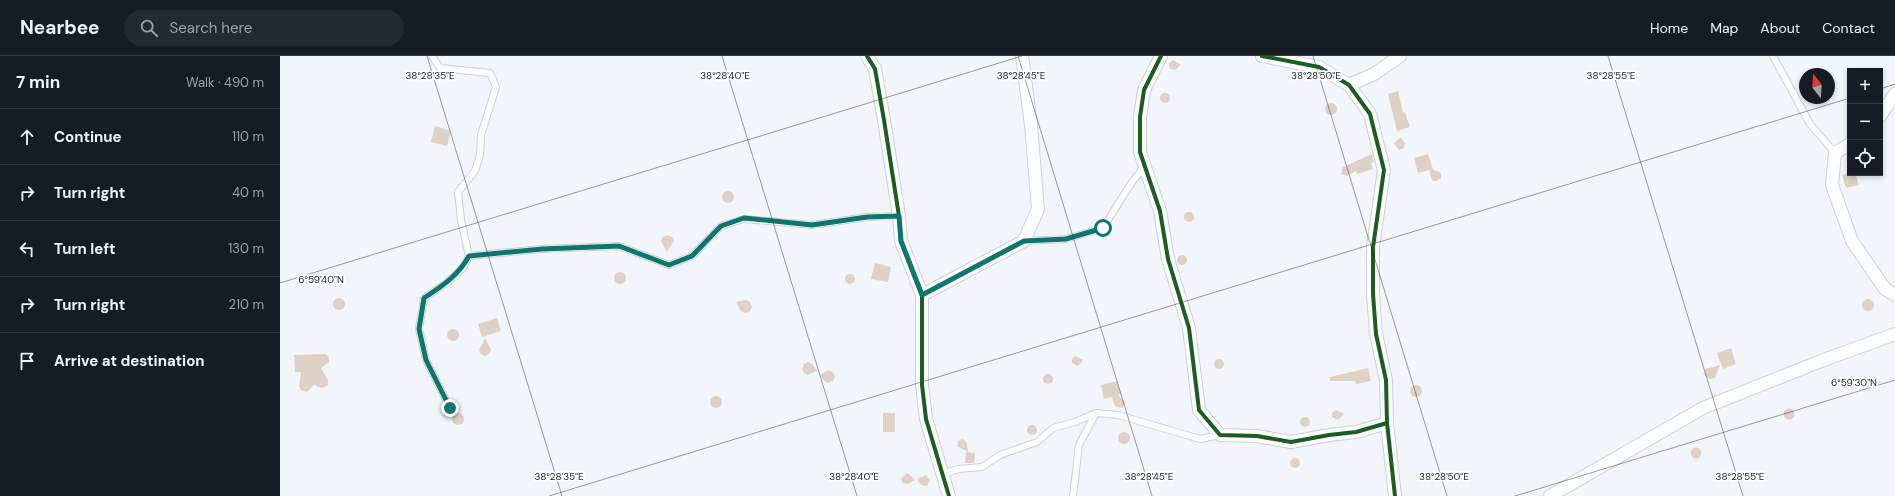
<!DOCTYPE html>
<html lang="en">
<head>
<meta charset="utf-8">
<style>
  :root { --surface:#171b24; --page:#242831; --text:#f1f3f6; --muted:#9ea1a6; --line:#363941 }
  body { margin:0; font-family:"DM Sans",sans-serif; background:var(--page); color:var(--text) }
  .controls { position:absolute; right:12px; top:12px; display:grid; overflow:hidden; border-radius:0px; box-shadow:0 2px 6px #0003 }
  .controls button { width:36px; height:36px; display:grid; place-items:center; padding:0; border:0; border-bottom:1px solid var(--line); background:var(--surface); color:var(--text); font:20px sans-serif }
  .compass { position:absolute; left:1519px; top:12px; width:36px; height:36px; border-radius:50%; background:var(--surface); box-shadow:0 2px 6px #0003; rotate:343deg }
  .stop { position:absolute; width:12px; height:12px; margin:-9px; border:3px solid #0f766e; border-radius:50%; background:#fff }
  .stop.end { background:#0f766e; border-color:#fff; box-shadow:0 1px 4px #0008 }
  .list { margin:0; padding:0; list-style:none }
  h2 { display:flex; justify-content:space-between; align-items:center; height:52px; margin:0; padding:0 16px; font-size:17px }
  h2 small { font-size:13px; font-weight:400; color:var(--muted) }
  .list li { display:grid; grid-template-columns:26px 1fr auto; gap:12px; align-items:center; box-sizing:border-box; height:56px; padding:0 16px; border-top:1px solid var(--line) }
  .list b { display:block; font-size:15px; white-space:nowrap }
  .list em { font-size:13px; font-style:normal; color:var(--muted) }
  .icon { flex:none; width:22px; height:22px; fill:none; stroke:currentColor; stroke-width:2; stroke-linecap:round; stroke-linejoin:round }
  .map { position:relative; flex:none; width:1615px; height:440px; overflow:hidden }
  header { display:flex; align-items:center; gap:24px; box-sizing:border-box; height:56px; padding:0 20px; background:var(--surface); border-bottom:1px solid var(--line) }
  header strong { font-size:19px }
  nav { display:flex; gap:22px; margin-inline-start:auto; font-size:14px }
  .search { width:280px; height:36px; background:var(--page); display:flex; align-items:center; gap:10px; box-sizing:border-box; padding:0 14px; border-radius:22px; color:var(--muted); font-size:15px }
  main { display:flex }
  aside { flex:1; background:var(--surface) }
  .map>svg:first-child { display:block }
  .building { fill:#ded2c7 }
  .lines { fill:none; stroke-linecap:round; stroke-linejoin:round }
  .lane-casing { stroke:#cdd1d7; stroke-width:8 }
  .street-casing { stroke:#cdd1d7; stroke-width:14 }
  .lane { stroke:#fdfefe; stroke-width:6 }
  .street { stroke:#fdfefe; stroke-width:12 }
  .cycleway-casing { stroke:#fff; stroke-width:6 }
  .cycleway { stroke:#1b5e20; stroke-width:4 }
  .route { stroke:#0f766e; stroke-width:5 }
  .ticks { fill:none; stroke:#252a32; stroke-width:1; stroke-opacity:0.45 }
  .ticks-label { font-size:10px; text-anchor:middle; fill:#252a32; stroke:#fff; stroke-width:3.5; stroke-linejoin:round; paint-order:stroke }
</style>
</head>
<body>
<header>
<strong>Nearbee</strong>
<div class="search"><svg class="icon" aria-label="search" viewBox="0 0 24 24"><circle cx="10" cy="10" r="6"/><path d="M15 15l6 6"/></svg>Search here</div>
<nav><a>Home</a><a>Map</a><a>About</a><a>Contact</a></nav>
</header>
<main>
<aside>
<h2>7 min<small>Walk · 490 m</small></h2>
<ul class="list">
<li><svg class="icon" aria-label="ahead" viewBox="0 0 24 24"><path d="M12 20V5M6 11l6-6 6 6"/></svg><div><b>Continue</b></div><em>110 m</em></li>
<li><svg class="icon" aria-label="right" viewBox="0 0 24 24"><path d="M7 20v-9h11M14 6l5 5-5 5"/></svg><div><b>Turn right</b></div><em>40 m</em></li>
<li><svg class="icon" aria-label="left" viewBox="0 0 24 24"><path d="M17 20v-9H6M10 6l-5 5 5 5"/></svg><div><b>Turn left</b></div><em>130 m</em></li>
<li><svg class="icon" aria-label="right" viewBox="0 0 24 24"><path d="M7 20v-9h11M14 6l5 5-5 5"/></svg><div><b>Turn right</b></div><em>210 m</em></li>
<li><svg class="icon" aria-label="arrive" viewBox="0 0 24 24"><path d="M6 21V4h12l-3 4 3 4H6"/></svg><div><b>Arrive at destination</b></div></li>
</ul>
</aside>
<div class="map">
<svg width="1615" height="440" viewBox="0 0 1615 440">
  <rect width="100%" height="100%" fill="#f2f5fa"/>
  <g class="building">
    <polygon points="893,4 901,9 895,14 891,13 889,10 889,7"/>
    <polygon points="1118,35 1123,57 1125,56 1130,71 1117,75 1108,38"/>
    <circle cx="885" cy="42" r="5"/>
    <circle cx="1051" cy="53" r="6"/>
    <polygon points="155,70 171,75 167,90 151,86"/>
    <polygon points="1121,81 1125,88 1124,92 1119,94 1114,87"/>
    <polygon points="1092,98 1094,106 1091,107 1093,113 1077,118 1076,115 1067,120 1061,118 1063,111"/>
    <polygon points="1148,98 1153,113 1151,113 1160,116 1161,119 1161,122 1157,125 1153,125 1151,122 1149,114 1138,117 1134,102"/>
    <polygon points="1569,117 1575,117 1579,129 1566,132 1562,119"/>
    <circle cx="448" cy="141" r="6"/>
    <circle cx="909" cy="161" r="5"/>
    <polygon points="387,179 392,181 394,185 387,196 381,185 383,181"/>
    <circle cx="902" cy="204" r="5"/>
    <polygon points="595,207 611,211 608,226 591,223"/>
    <circle cx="340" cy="222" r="6"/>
    <circle cx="570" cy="223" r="5"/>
    <circle cx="59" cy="248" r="6"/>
    <circle cx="1588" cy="249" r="6"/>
    <polygon points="466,244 470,246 472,251 470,255 466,257 461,255 456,246"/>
    <polygon points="217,262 221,275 202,281 198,268"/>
    <circle cx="173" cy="279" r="6"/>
    <polygon points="205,282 211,294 209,298 205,300 201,298 199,294"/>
    <polygon points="1451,292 1456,308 1443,313 1437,297"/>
    <polygon points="46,298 49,301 49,306 41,312 48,324 48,329 42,332 34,329 27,336 21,334 19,330 21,316 15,316 14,299"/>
    <polygon points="795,300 803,304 798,310 792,307 792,303"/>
    <circle cx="939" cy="308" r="5"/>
    <polygon points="528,306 532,308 537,315 528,319 524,317 522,313 524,308"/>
    <polygon points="1440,309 1435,322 1430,323 1426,321 1424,317 1426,313"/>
    <polygon points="1088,312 1091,325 1076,328 1075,325 1050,325 1050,321"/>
    <polygon points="548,314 553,316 555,321 553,325 548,327 544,325 540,319"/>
    <circle cx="768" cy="323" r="5"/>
    <polygon points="837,325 841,338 838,339 845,346 844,350 841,352 835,350 832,341 824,343 821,329"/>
    <circle cx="1136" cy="335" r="6"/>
    <circle cx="436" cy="346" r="6"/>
    <circle cx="1509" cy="358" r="5.5"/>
    <polygon points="1056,354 1064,358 1058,364 1052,361 1052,357"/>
    <circle cx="178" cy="363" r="6"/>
    <rect x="603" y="357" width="12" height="19"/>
    <circle cx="1025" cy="366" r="5"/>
    <circle cx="752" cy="374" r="5"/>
    <circle cx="844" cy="382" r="6"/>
    <polygon points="683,383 687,387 688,396 677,390 678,385"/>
    <circle cx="1416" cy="397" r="5.5"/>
    <polygon points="686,396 695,397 694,407 685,407"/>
    <circle cx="1015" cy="407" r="5"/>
    <polygon points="627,417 629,418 635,424 628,428 623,427 621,423"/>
    <polygon points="646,419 650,424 647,430 641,429 637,423"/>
  </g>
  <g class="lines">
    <g class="lane-casing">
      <g id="lane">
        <polyline points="152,0 160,12 210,17 216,31 201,79 200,99 195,115 178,136 181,164 189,200 183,212 168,226 144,242 139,273 146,304 170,352"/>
        <polyline points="1493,0 1530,68 1555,97"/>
        <polyline points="744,185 786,183 823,172 852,126 864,111"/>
        <polyline points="189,200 262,193 339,190 389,209 412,200 441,170 464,163 532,169 587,161 619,160"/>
        <polyline points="662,418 679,413 702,411 720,399 757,386 773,372 795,366 816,357 838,359 920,383 940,379"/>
        <polyline points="793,440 799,389 816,357"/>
      </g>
    </g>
    <g class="street-casing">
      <g id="street">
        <polyline points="587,0 595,13 604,64 619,160 621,185 642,239 642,329 646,363 669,440"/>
        <polyline points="881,0 864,34 860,61 860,96 880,155 888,203 909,272 919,354 940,379 977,380 1011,386 1049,379 1076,376 1107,367"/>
        <polyline points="982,0 1039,11 1069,29 1090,58 1104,114 1093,191 1093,238 1096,278 1106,324 1107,367 1115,440"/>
        <polyline points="1069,29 1094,18 1120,0"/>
        <polyline points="1600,60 1615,38"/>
        <polyline points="1570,88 1555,97 1552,129 1572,185 1605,233 1615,239"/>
        <polyline points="642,239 744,185 758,153 751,69 742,0"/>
        <polyline points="1270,440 1423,352 1541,305 1615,278"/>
      </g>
    </g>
    <use href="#lane" class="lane"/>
    <use href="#street" class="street"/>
    <g class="cycleway-casing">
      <g id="cycleway">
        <polyline points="587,0 595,13 604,64 619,160 621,185 642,239 642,329 646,363 669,440"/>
        <polyline points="881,0 864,34 860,61 860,96 880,155 888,203 909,272 919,354 940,379 977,380 1011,386 1049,379 1076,376 1107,367"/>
        <polyline points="982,0 1039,11 1069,29 1090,58 1104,114 1093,191 1093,238 1096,278 1106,324 1107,367 1115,440"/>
      </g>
    </g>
    <use href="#cycleway" class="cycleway"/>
  </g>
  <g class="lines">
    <path class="route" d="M 170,352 L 146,304 L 139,273 L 144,242 C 162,230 178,220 189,200 L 262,193 L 339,190 L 389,209 L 412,200 L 441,170 L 464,162 L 532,169 L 587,161 L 619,160 L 621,185 L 642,239 L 744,185 L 786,183 L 823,172"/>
  </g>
  <path class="ticks" d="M 147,0 L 282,440M 442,0 L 577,440M 738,0 L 872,440M 1033,0 L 1167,440M 1328,0 L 1463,440M 1600,33 L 1615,28M 0,227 L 742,0M 269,440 L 1570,42M 1235,440 L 1615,324"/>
  <g class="ticks-label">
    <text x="1331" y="23">38°28'55"E</text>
    <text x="150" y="23">38°28'35"E</text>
    <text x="445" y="23">38°28'40"E</text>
    <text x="741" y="23">38°28'45"E</text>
    <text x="1036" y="23">38°28'50"E</text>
    <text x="41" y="227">6°59'40"N</text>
    <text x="1574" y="330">6°59'30"N</text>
    <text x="279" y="424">38°28'35"E</text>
    <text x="574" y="424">38°28'40"E</text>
    <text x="869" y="424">38°28'45"E</text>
    <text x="1164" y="424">38°28'50"E</text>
    <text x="1460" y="424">38°28'55"E</text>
  </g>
</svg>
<div class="controls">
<button>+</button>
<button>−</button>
<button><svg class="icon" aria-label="locate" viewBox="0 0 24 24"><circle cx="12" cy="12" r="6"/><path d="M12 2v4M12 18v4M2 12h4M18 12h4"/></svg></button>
</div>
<svg class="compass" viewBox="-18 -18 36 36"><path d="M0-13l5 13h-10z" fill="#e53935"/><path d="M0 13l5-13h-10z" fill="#9ea1a6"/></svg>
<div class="stop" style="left:823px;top:172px"></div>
<div class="stop end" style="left:170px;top:352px"></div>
</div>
</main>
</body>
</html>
